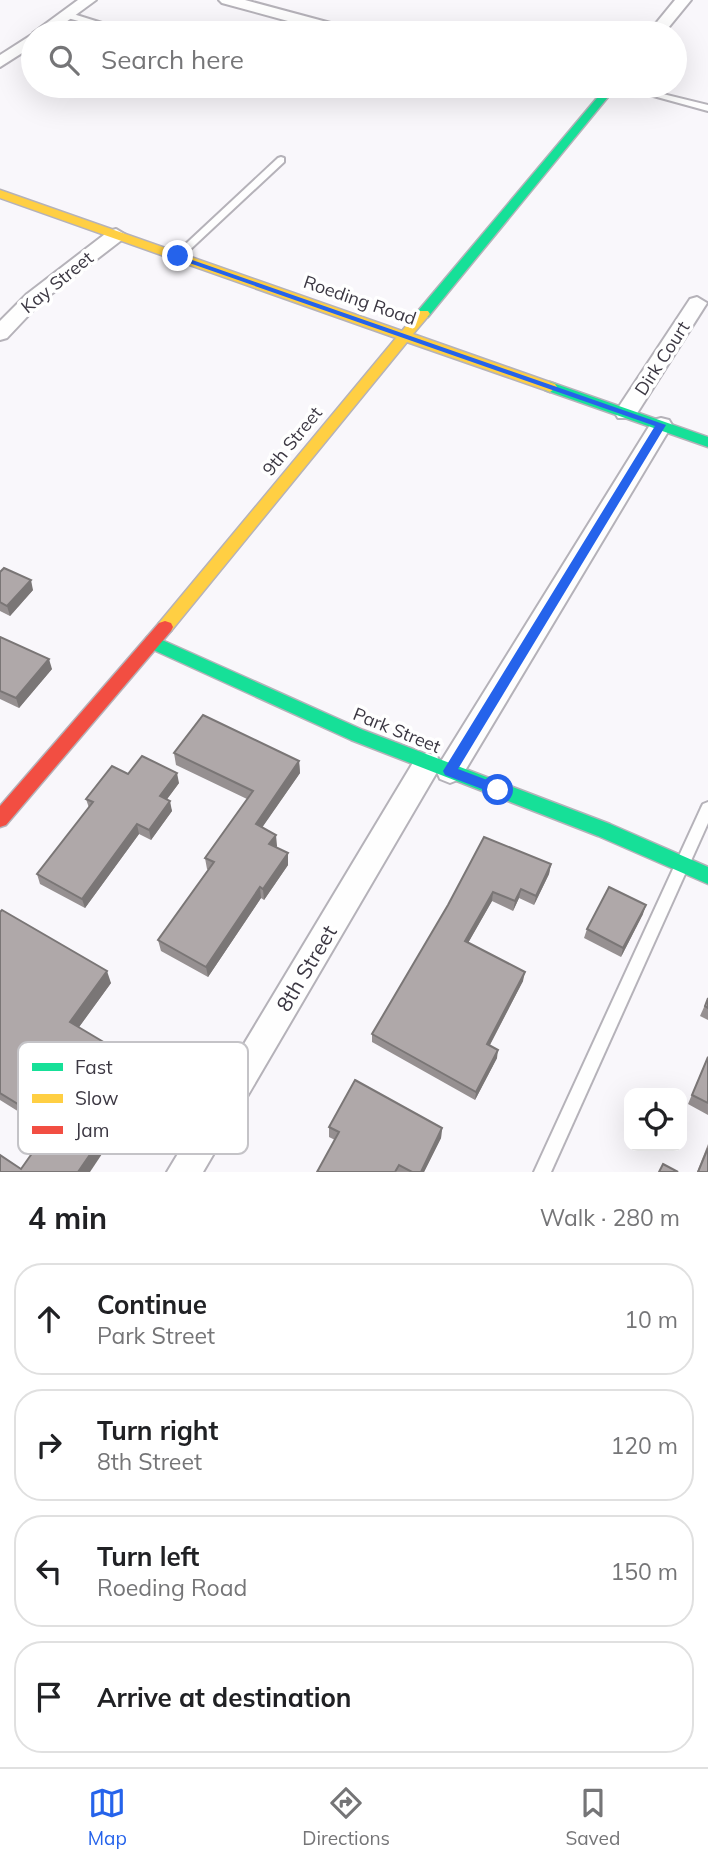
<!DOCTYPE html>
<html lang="en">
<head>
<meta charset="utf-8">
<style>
  :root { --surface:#fff; --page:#f6f6f6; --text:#202124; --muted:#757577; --line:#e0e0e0; --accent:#2563eb }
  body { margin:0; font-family:Mulish,sans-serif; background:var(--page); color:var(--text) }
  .controls { position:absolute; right:21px; bottom:21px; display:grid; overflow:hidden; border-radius:14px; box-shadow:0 7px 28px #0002 }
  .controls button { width:63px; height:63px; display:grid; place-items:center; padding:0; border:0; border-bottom:2px solid var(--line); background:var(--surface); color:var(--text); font:35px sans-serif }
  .stop { position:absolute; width:21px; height:21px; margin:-16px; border:5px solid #2563eb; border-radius:50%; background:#fff }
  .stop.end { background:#2563eb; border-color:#fff; box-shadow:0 2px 7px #0008 }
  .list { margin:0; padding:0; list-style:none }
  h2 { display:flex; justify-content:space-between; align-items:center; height:91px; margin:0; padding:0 28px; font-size:30px }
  h2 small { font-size:23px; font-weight:400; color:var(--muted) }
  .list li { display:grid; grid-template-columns:46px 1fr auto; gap:21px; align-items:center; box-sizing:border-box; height:112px; margin:0 14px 14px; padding:0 14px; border:2px solid var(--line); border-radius:28px }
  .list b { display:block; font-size:26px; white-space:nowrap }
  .list p { margin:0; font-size:23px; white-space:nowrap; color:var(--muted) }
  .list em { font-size:23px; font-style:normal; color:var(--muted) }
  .icon { flex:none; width:38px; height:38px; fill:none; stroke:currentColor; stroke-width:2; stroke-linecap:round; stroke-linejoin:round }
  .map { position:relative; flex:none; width:708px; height:1172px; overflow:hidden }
  .search { position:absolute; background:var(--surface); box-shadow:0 7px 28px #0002; left:21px; right:21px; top:21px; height:77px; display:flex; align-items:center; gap:18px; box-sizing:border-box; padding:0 24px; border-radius:38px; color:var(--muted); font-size:26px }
  .sheet { height:595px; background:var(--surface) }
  nav { display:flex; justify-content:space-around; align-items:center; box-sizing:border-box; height:98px; border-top:2px solid var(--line); background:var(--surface); font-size:19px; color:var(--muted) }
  nav a { display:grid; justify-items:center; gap:4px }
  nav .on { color:var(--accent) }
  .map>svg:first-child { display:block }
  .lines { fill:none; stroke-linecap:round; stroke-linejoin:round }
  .lane-casing { stroke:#b5b2b9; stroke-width:4 }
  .street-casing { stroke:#b5b2b9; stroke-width:4 }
  .fast-casing { stroke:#b5b2b9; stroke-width:3 }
  .slow-casing { stroke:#b5b2b9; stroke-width:3 }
  .jam-casing { stroke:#b5b2b9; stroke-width:3 }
  .lane { fill:#fefefe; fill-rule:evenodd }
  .street { fill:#fefefe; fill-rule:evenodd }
  .fast { fill:#16e098; fill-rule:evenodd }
  .slow { fill:#ffcf43; fill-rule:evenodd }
  .jam { fill:#f24e42; fill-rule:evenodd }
  .wall { fill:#969091 }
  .shaded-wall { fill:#7a7676 }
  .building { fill:#afa8a9; stroke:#7a7676; stroke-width:2 }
  .route { fill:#2563eb }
  .labels { text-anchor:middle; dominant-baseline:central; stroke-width:7; stroke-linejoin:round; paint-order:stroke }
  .street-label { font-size:18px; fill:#3c3843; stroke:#fff }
  .near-street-label { font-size:21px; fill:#3c3843; stroke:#fff }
  .key { fill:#fff; stroke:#c4c3c7; stroke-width:2 }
  .key-label { font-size:19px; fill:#3c3843 }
</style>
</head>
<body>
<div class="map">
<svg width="708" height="1172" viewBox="0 0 708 1172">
  <rect width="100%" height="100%" fill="#f9f7fb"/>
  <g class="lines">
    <g class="lane-casing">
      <g id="lane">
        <polygon points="64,13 70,13 134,33 122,33 64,17"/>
        <polygon points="617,86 630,86 708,105 708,111"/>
        <polygon points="281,157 284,158 284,162 181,258 175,258 175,254 278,158"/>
        <polygon points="708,802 708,823 551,1172 534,1172 701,808 703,804"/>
      </g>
    </g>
    <g class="street-casing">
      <g id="street">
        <polygon points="78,0 96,0 51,33 33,33"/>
        <polygon points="219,0 245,0 338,25 340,28 332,33 222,3"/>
        <polygon points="675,0 691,0 664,33 648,33"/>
        <polygon points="33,34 33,46 0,67 0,55"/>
        <polygon points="116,229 126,235 123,239 41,302 7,338 0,340 0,321 27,294 109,231"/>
        <polygon points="697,297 707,303 634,418 618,418 615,413 618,408 690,299"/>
        <polygon points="661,418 669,420 672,425 460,779 450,783 440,779 437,772 203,1172 167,1172 417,756 427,753 437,756 440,763 653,420"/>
      </g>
    </g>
    <g class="fast-casing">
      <g id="fast">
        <polygon points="607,86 617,86 428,317 418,317 418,311"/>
        <polygon points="550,382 708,437 708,447 545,390 543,387 545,384"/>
        <polygon points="153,636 363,730 610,824 708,867 708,884 598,836 351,740 147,647 145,642 147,637"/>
      </g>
    </g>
    <g class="slow-casing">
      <polygon id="slow" points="0,190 402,331 418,311 428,311 430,314 413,334 555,384 557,387 550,392 545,390 407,342 171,631 159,631 157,627 159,623 396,338 0,198"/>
    </g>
    <g class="jam-casing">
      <polygon id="jam" points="165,621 171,623 173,627 171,631 6,825 0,827 0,806 159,623"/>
    </g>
    <use href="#lane" class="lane"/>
    <use href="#street" class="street"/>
    <use href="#fast" class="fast"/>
    <use href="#slow" class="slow"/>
    <use href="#jam" class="jam"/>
  </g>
  <g class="wall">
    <polygon points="0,572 33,590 10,616 0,611"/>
    <polygon points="0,637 52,669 19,708 0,699"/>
    <polygon points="174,753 299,761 300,773 262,827 277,846 276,848 288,853 288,865 264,900 261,898 208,977 161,951 158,940 208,870 207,869 205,858 247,799 176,765"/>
    <polygon points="128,774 179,783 167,799 172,811 151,840 139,834 85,908 40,884 37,874 89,808 86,799"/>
    <polygon points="551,864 549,874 534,905 519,898 513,911 492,901 468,943 523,981 490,1045 497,1058 475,1100 372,1042 372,1034 448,905"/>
    <polygon points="0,912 111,983 79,1027 135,1070 132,1076 150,1087 153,1098 116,1154 106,1148 21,1169 48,1130 0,1100"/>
    <polygon points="643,914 621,957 584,938 587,929"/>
    <polygon points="708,998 708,1020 700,1016"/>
    <polygon points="708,1056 708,1115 688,1104"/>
    <polygon points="329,1127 442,1128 441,1138 424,1172 317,1172 335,1140 329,1137"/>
    <polygon points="708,1144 708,1172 697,1172"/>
  </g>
  <g class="shaded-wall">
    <polygon points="31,580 33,590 10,616 7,606"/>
    <polygon points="49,659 52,669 19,708 16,698"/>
    <polygon points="299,761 300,773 257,835 256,824"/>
    <polygon points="177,773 179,783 162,806 160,796"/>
    <polygon points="170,801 172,811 151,840 149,830"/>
    <polygon points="137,824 139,834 85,908 82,899"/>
    <polygon points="276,835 277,846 270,856 269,844"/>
    <polygon points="288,853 288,865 264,900 263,889"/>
    <polygon points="551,864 549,874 534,905 536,896"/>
    <polygon points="260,887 261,898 208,977 206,967"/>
    <polygon points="521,889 519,898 513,911 515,901"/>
    <polygon points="493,892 492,901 464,950 465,941"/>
    <polygon points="646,905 643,914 621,957 623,948"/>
    <polygon points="107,971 111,983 74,1034 70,1022"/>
    <polygon points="525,972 523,981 486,1052 487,1044"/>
    <polygon points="498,1050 497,1058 475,1100 476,1092"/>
    <polygon points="132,1059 135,1070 127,1082 123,1071"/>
    <polygon points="150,1087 153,1098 116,1154 112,1143"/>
    <polygon points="442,1128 441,1138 424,1172 421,1172"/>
    <polygon points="102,1137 106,1148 90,1172 78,1172"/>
  </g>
  <g class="building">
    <polygon points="4,568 31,580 7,606 0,602 0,572"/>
    <polygon points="0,637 49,659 16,698 0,691"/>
    <polygon points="203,715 299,761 256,824 276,835 269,844 288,853 263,889 260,887 206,967 158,940 214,862 205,858 253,791 174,753"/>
    <polygon points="142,756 177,773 160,796 170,801 149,830 137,824 82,899 37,874 93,802 86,799 112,766 128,774"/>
    <polygon points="484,837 551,864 536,896 521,889 515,901 493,892 465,941 525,972 487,1044 498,1050 476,1092 372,1034 448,905"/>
    <polygon points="609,887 646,905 623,948 587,929"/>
    <polygon points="2,910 107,971 70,1022 132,1059 123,1071 150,1087 112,1143 102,1137 78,1172 0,1172 0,1155 21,1169 52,1125 0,1093 0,912"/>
    <polygon points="708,998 708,1008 705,1006"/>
    <polygon points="708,1057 708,1103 692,1095"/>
    <polygon points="355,1080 442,1128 421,1172 412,1172 399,1165 395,1172 317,1172 339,1132 329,1127"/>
    <polygon points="708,1148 708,1172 698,1172"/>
    <polygon points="663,1164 678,1172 659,1172"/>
  </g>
  <polygon class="route" points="175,254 666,425 458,769 503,786 503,794 498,795 445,775 443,771 655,426 175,258"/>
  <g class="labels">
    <g class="street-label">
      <text transform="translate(57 282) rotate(-39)">Kay Street</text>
      <text transform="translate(360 300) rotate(19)">Roeding Road</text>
      <text transform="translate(662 358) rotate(-57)">Dirk Court</text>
      <text transform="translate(292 441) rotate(-51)">9th Street</text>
      <text transform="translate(397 730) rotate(22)">Park Street</text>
    </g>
    <g class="near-street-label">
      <text transform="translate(306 968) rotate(-59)">8th Street</text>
    </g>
  </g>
  <rect x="18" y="1042" width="230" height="112" rx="10" class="key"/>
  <rect x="32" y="1063" width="31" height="8" fill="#16e098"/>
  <rect x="32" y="1094" width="31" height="9" fill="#ffcf43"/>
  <rect x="32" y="1126" width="31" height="8" fill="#f24e42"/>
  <g class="key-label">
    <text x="75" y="1074">Fast</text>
    <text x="75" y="1105">Slow</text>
    <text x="75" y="1137">Jam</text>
  </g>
</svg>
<div class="controls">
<button><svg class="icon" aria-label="locate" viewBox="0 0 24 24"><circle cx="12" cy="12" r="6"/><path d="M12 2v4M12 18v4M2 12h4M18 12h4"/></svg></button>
</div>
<div class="stop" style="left:498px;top:790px"></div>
<div class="stop end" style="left:178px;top:256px"></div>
<div class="search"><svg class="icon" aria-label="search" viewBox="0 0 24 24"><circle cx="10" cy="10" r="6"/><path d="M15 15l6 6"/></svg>Search here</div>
</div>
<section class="sheet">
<h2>4 min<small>Walk · 280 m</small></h2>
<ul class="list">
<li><svg class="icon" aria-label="ahead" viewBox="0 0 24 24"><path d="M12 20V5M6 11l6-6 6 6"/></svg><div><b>Continue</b><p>Park Street</p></div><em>10 m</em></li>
<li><svg class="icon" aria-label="right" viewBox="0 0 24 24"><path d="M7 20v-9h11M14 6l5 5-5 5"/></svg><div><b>Turn right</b><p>8th Street</p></div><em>120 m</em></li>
<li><svg class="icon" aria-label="left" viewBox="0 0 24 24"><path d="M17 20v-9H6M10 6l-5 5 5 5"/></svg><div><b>Turn left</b><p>Roeding Road</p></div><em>150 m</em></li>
<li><svg class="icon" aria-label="arrive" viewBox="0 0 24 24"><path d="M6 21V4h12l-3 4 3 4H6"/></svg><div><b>Arrive at destination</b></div></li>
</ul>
</section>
<nav>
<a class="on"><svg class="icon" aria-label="map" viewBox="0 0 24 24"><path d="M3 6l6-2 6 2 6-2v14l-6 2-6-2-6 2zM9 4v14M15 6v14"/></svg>Map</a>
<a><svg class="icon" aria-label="directions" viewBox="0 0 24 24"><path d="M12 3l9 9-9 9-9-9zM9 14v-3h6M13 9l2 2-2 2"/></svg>Directions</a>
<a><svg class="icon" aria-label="saved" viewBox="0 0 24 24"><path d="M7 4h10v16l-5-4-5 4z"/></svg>Saved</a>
</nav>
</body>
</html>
